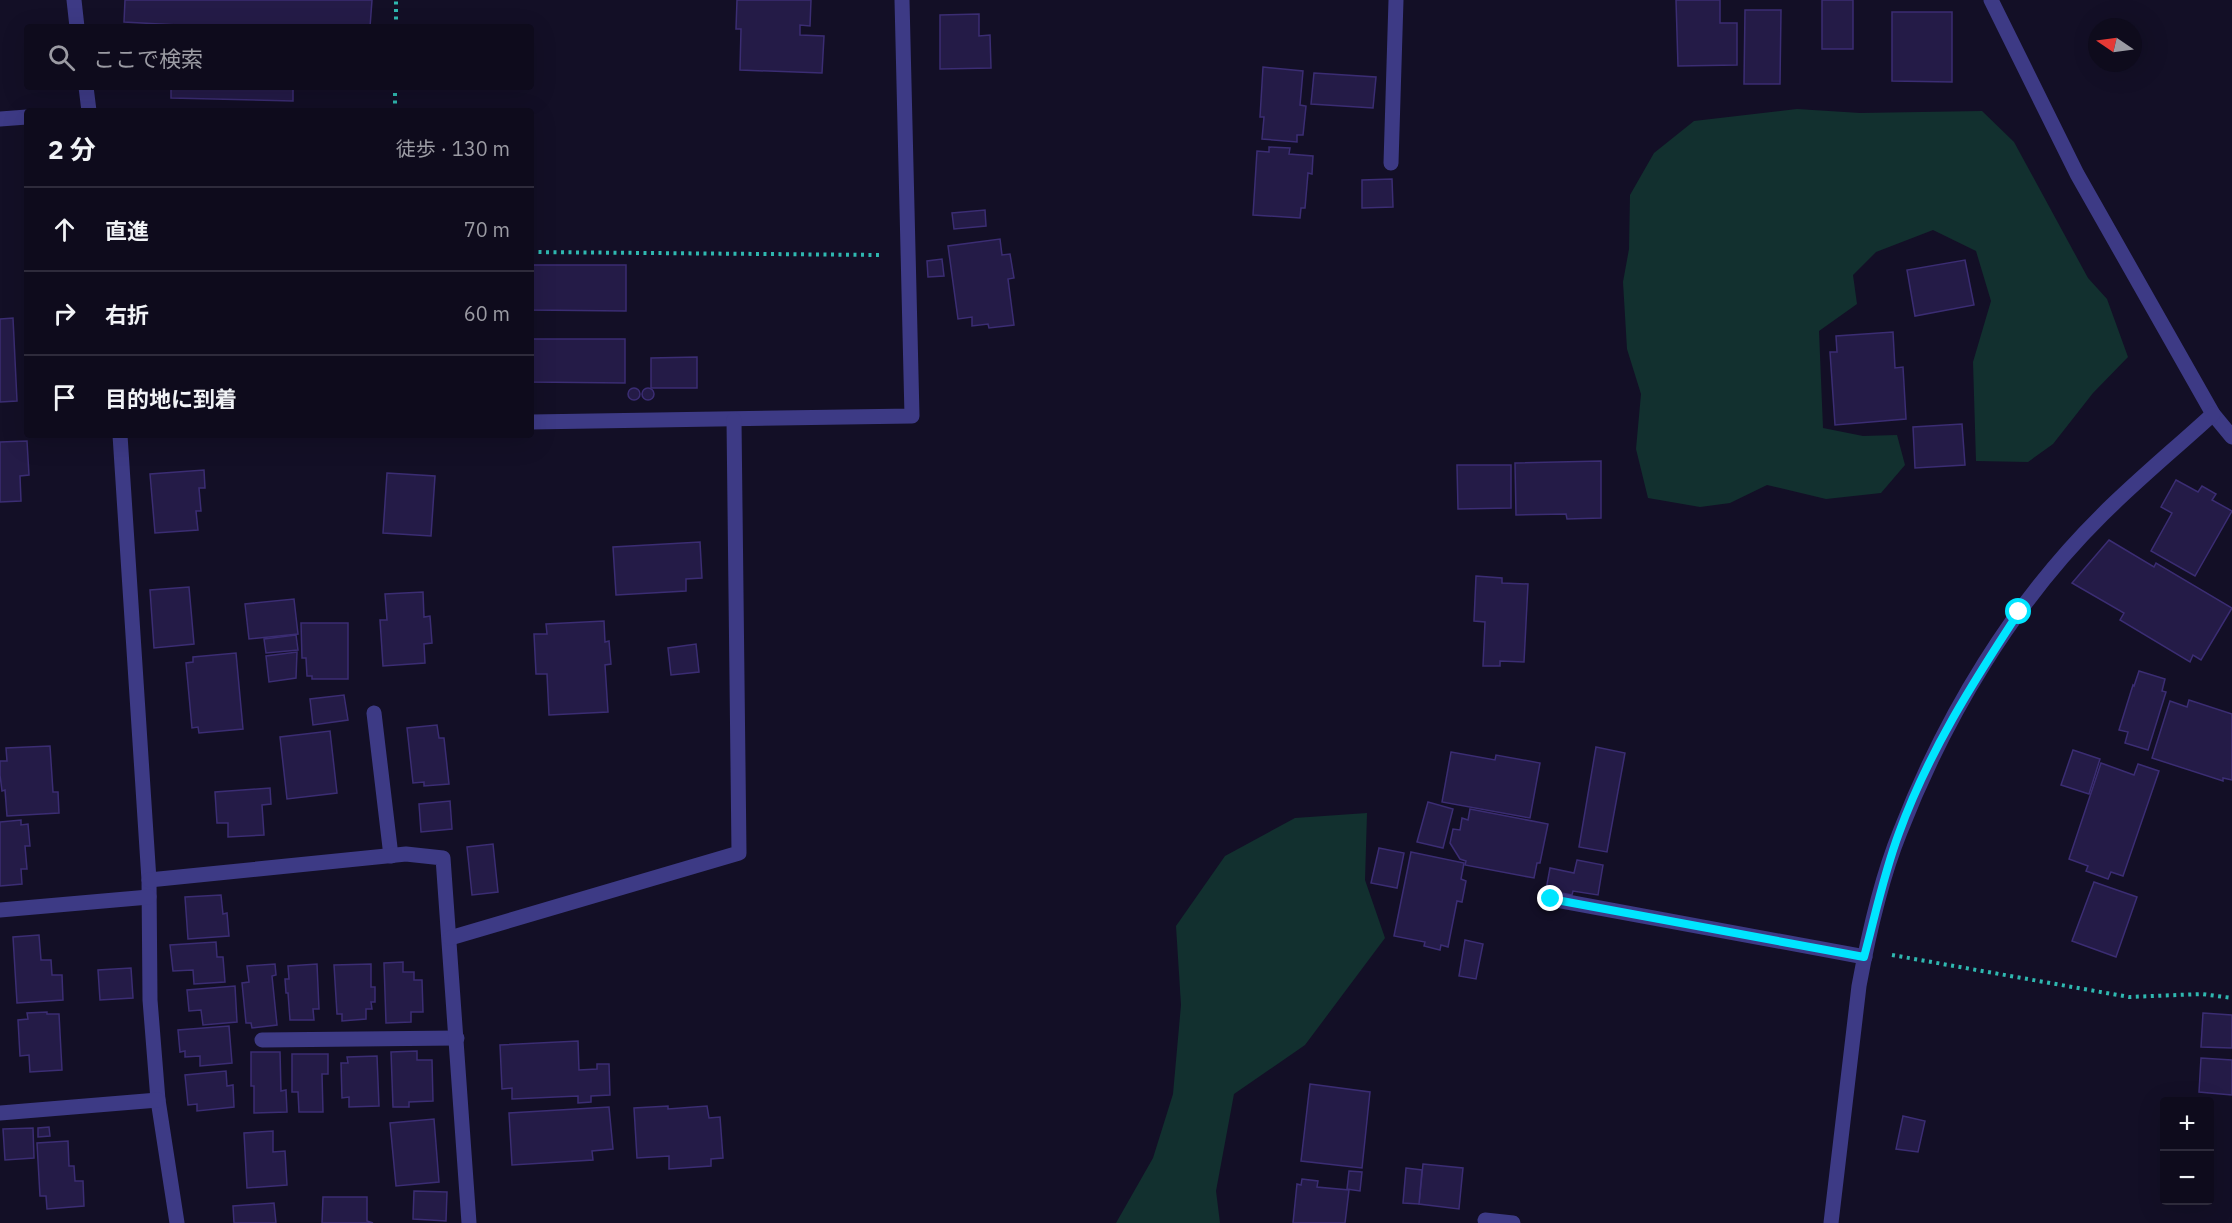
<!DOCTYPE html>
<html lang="ja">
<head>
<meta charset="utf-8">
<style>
  :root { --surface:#0e0b1c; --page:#171425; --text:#f1f3f6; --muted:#9b9ba3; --line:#2e2b3b }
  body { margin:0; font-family:"IBM Plex Sans","Noto Sans JP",sans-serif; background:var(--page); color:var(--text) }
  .controls { position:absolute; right:18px; bottom:18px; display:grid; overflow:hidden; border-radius:6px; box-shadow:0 6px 24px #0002 }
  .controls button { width:54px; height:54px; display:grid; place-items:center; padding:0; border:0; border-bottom:2px solid var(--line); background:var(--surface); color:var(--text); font:30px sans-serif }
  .compass { position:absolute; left:2088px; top:18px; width:54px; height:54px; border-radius:50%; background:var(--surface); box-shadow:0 6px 24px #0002; rotate:283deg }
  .stop { position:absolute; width:18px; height:18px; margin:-14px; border:4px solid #00e5ff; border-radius:50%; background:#fff }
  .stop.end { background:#00e5ff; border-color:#fff; box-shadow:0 2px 6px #0008 }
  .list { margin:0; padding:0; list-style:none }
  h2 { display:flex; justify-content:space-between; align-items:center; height:78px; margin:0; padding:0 24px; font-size:26px }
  h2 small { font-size:20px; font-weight:400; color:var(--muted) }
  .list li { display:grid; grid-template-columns:39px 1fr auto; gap:18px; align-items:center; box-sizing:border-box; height:84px; padding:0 24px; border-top:2px solid var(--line) }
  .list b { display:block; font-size:22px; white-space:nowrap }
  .list em { font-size:20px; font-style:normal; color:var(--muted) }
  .icon { flex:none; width:33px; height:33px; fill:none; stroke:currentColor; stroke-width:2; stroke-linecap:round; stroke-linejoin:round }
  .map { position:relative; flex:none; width:2232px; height:1223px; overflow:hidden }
  .search { position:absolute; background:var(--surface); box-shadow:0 6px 24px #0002; left:24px; top:24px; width:510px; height:66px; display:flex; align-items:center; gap:15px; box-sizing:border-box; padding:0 21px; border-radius:6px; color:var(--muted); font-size:22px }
  .panel { position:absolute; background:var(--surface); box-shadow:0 6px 24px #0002; left:24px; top:108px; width:510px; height:330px; border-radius:6px }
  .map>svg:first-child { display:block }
  .green { fill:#12302f }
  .building { fill:#241b47; stroke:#3b2d73; stroke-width:1.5 }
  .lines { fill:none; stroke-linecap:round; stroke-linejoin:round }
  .path { stroke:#2fb8b0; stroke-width:4; stroke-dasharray:3 4.5; stroke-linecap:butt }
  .service { stroke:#3d3a85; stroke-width:15 }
  .minor { stroke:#3d3a85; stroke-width:15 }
  .tertiary { stroke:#3d3a85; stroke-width:15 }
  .route { stroke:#00e5ff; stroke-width:8 }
</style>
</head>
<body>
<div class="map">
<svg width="2232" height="1223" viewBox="0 0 2232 1223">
  <rect width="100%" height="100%" fill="#130f26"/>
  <g class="green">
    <polygon points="1797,109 1860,113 1982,111 2014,142 2088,278 2107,299 2128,357 2093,393 2053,444 2028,462 1976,461 1973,362 1991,301 1976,251 1933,230 1876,252 1853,275 1857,304 1819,331 1823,428 1863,436 1897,435 1905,465 1881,493 1826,499 1767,485 1730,503 1700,507 1648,498 1636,449 1641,394 1627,349 1623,282 1629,249 1630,195 1654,153 1694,121"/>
    <polygon points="1367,813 1365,880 1385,938 1305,1045 1234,1094 1216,1191 1220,1223 1116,1223 1153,1158 1173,1094 1181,1005 1176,926 1225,856 1295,818"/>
  </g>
  <g class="building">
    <polygon points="125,0 372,0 370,27 214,27 124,22"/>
    <polygon points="737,0 811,0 810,26 800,25 800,35 824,36 822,73 740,70 741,29 736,29"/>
    <polygon points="1676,0 1720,0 1720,23 1737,23 1737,65 1678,66"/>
    <rect x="1822" y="0" width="31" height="49"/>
    <polygon points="1745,10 1781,10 1780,84 1744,84"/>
    <polygon points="1892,12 1952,12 1952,82 1892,81"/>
    <polygon points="979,14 979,36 990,35 991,68 940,69 940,15"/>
    <polygon points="1263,67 1303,71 1300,105 1306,106 1303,135 1297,135 1297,142 1262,139 1264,117 1260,117"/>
    <polygon points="1314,73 1376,77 1373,108 1311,104"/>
    <polygon points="171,87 293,87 293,101 171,98"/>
    <polygon points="1269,147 1290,148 1289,154 1313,156 1312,174 1308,173 1305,208 1301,208 1300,218 1253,215 1257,151 1269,152"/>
    <polygon points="1392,179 1393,207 1362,208 1362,180"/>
    <polygon points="985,210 986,226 954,229 952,213"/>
    <polygon points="1000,239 1002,255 1010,254 1014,278 1008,279 1014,325 989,328 988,324 972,326 972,317 958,319 948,246"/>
    <polygon points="942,259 944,276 928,277 927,261"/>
    <polygon points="1965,260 1974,305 1915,316 1907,270"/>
    <polygon points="531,265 626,265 626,311 531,310"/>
    <polygon points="13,318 17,401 0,402 0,319"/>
    <polygon points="1893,332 1895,368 1903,367 1906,419 1835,425 1830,352 1837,352 1836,336"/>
    <polygon points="531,339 625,339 625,383 531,382"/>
    <polygon points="697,357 697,388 651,388 651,358"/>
    <circle cx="634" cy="394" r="6"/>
    <circle cx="648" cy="394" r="6"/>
    <polygon points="1962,424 1965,465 1915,468 1913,427"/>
    <polygon points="27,441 29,475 20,476 21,501 0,502 0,442"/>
    <polygon points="1601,461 1601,518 1567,519 1566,514 1516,515 1515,463"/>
    <polygon points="1457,465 1511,465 1511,508 1458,509"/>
    <polygon points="204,470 205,488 199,488 201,511 196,511 198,530 155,533 150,474"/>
    <polygon points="387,473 435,476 431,536 383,533"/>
    <polygon points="2176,480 2198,492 2202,486 2216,494 2212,500 2232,511 2195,576 2151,551 2172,513 2161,507"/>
    <polygon points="2109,540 2154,567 2156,563 2232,608 2201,660 2193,655 2190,662 2120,620 2124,613 2072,583"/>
    <polygon points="700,542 702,578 686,579 686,591 616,595 613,547"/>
    <polygon points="1476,576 1502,578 1502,583 1528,584 1524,662 1500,661 1500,666 1483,666 1485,622 1474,621"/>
    <polygon points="189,587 194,644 154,648 150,590"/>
    <polygon points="423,592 424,617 430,616 432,643 424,644 425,663 383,666 380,620 387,620 385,594"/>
    <polygon points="294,599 298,634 249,639 245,604"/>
    <polygon points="604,621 605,642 609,641 611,664 605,665 608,712 549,715 547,674 536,674 534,634 547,634 546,624"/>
    <polygon points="301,623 348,623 348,679 312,679 312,676 307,676 306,658 302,658"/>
    <polygon points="296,635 298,650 266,653 264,639"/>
    <polygon points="696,644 699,672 671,675 668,648"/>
    <polygon points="297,652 296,678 269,682 266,656"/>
    <polygon points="236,653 243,729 199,733 198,727 192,728 186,663 193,662 193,657"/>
    <polygon points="2139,671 2165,679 2162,691 2166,692 2148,750 2125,743 2128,732 2119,730 2133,685 2134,686"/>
    <polygon points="344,695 348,720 313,725 310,699"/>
    <polygon points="2189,700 2232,714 2232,780 2223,778 2223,781 2152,758 2170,701 2187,707"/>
    <polygon points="437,725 439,738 444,738 449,784 424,786 424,782 413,783 407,728"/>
    <polygon points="330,731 337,793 287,799 280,737"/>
    <polygon points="50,746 53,792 58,792 59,813 7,816 5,790 2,791 0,775 0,761 7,761 6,748"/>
    <polygon points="1596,747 1625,753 1607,852 1579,847"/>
    <polygon points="2073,750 2100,759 2089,794 2061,785"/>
    <polygon points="1451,752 1495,760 1496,755 1540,763 1530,818 1442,802"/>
    <polygon points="2101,763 2134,775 2138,764 2159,771 2123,876 2111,872 2108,879 2086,871 2088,866 2069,859"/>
    <polygon points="270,788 271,804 262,805 264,835 228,837 228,823 217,823 215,792"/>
    <polygon points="450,801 452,829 421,832 419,804"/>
    <polygon points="1428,802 1453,809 1443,848 1417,842"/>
    <polygon points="1470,809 1548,824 1540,863 1537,863 1534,878 1465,865 1466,861 1460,859 1450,843 1453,829 1460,830 1462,818 1468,820"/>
    <polygon points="21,820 21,825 28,824 30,846 25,846 27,869 21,869 22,884 0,886 0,822"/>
    <polygon points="493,844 498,892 472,895 467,847"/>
    <polygon points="1379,848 1404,853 1397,888 1371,883"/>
    <polygon points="1411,852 1464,863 1461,879 1466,881 1462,902 1457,901 1448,947 1441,945 1440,950 1424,946 1425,942 1394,936"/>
    <polygon points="1577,860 1603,865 1598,895 1573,891 1572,895 1546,890 1550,868 1574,873"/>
    <polygon points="2094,882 2137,897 2116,957 2072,941"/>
    <polygon points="221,895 223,914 227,913 229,936 188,939 185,897"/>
    <polygon points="39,935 41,960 51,960 52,975 62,975 63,1000 17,1003 13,937"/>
    <polygon points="1465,940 1483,944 1476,979 1459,976"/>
    <polygon points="216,942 217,957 223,957 225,982 194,984 193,970 173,971 170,945"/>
    <polygon points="403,962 403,972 414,972 414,980 422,980 423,1012 411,1012 411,1022 386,1023 384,963"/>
    <polygon points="275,964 276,975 272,976 277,1025 252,1028 251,1023 246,1023 242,983 249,982 247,966"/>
    <polygon points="317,964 319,1009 313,1009 314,1020 290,1020 288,993 286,993 285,979 289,979 288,966"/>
    <polygon points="371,964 371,987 375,987 375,1002 371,1002 372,1009 366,1009 366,1019 342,1021 342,1014 337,1014 334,965"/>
    <polygon points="131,968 133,998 100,1000 98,970"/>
    <polygon points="235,986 237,1022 203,1025 201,1010 189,1011 187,990"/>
    <polygon points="47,1012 47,1014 59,1014 62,1070 30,1072 29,1055 20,1056 18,1020 28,1019 27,1013"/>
    <polygon points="2203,1013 2232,1015 2232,1048 2201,1047"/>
    <polygon points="229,1026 232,1063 200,1066 200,1056 185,1057 185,1051 180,1052 178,1030"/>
    <polygon points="578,1041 579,1070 597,1069 597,1064 609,1064 610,1095 591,1096 591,1102 578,1103 578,1096 512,1099 512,1088 502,1089 500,1045"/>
    <polygon points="417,1051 417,1060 432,1060 433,1101 409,1102 409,1107 393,1107 391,1052"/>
    <polygon points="251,1052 280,1052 281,1091 286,1090 287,1112 254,1113 254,1086 251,1086"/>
    <polygon points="292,1054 328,1054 328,1074 322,1074 323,1112 299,1112 298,1092 292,1092"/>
    <polygon points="377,1056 379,1106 349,1107 349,1097 342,1098 341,1063 348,1063 347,1057"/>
    <polygon points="2201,1058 2232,1060 2232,1095 2199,1092"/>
    <polygon points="226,1071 227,1086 233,1085 234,1107 197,1111 197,1104 188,1105 185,1075"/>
    <polygon points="1310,1084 1370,1092 1362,1168 1301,1161"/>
    <polygon points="668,1106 668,1109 707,1106 709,1118 720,1117 723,1158 711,1159 711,1166 669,1169 669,1156 637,1158 634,1108"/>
    <polygon points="609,1107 613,1149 592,1151 593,1160 512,1165 509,1113"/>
    <polygon points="1903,1116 1925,1121 1918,1152 1896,1149"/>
    <polygon points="434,1119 439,1182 396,1186 390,1123"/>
    <polygon points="49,1127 50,1136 38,1137 38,1128"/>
    <polygon points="33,1128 34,1158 5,1160 3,1129"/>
    <polygon points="273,1131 273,1152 285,1151 287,1185 247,1188 244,1133"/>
    <polygon points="68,1141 69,1166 74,1166 75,1181 83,1181 84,1206 47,1209 46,1196 40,1196 37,1143"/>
    <polygon points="1423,1164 1463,1168 1459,1209 1419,1204"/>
    <polygon points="1406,1168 1422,1170 1419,1204 1403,1203"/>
    <polygon points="1349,1171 1362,1172 1360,1191 1347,1189"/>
    <polygon points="1302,1179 1318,1181 1317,1187 1349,1190 1345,1223 1293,1223 1297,1184 1301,1185"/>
    <polygon points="414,1191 447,1192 446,1221 413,1219"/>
    <polygon points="323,1197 367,1197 367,1221 373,1223 322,1223"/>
    <polygon points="274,1203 276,1223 234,1223 233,1206"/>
  </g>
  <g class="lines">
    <g class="path">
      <polyline points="396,27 396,0"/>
      <polyline points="395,111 395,87"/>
      <polyline points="531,252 881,255"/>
      <polyline points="1892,955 2129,997 2202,994 2232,998"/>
    </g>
    <g class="service">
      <polyline points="1391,163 1396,0"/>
      <polyline points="374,713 391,856"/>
      <polyline points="1551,899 1865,957"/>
      <polyline points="262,1040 457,1038"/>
      <polyline points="1485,1220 1513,1223"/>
    </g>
    <g class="minor">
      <polyline points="74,0 77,27"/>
      <polyline points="86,87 89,111"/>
      <polyline points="0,119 27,117"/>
      <polyline points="531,422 912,416 902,0"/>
      <polyline points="120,435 149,880 150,1000 158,1100 177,1223"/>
      <polyline points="149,880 406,854 443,858 469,1223"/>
      <polyline points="0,910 149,897"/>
      <polyline points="450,938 739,853 734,420"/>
      <polyline points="0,1113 158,1100"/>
    </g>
    <g class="tertiary">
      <polyline points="1991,0 2077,174 2213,414 2232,437"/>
      <path d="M 1831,1223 L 1859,986 C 1868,937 1881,879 1900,832 C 1945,716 2013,603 2102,515 C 2137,480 2176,448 2213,414"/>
    </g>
  </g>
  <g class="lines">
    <path class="route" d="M 1551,899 L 1864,957 C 1875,916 1884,873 1899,833 C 1928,753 1973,682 2019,612"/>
  </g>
</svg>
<div class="controls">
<button>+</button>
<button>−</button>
</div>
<svg class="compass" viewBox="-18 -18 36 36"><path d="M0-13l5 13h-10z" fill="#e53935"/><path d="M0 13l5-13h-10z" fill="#9b9ba3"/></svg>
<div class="stop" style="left:2019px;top:612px"></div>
<div class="stop end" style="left:1551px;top:899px"></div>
<div class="search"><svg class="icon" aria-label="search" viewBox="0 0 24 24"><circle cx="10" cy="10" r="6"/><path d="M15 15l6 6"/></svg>ここで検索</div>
<section class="panel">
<h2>2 分<small>徒歩 · 130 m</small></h2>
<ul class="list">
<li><svg class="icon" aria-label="ahead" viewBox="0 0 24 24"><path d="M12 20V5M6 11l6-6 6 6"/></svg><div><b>直進</b></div><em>70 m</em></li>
<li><svg class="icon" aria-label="right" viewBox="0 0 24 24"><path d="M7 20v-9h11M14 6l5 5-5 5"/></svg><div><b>右折</b></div><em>60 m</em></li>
<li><svg class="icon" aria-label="arrive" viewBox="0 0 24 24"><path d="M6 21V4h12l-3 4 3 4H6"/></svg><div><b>目的地に到着</b></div></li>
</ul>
</section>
</div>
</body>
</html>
